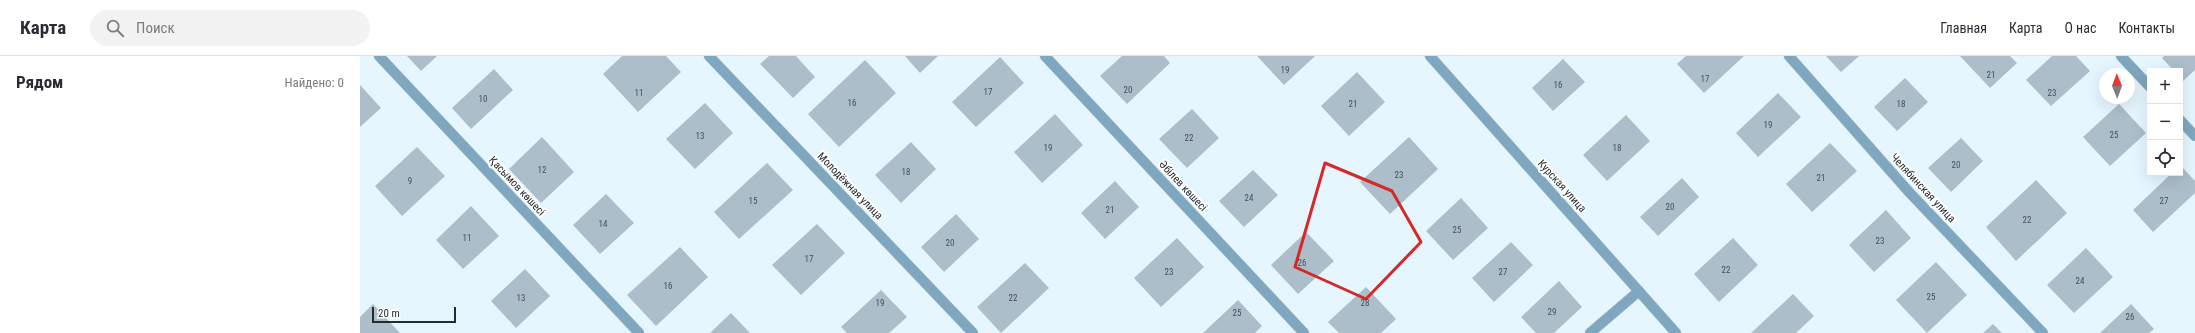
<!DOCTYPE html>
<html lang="ru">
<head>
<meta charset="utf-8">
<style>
  :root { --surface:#fff; --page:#f2f2f3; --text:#2b2b33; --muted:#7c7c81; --line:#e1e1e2 }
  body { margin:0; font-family:"Roboto Condensed",sans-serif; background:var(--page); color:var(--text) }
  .controls { position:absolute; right:12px; top:12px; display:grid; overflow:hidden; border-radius:0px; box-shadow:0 4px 16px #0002 }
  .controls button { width:36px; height:36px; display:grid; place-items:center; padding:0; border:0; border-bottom:1px solid var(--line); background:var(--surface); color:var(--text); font:20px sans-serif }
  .compass { position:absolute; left:1739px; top:12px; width:36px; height:36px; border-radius:50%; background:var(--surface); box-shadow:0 4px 16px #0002; rotate:359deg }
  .scale { position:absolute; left:12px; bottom:10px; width:84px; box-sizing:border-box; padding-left:4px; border:2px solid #242b2f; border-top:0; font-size:11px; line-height:14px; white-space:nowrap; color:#242b2f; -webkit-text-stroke:3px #fff; paint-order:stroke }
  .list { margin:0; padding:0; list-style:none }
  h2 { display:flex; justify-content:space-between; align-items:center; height:52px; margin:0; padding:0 16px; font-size:17px }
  h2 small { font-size:13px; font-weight:400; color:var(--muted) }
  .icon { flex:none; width:22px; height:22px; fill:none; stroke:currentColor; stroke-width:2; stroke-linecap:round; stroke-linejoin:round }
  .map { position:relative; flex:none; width:1835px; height:277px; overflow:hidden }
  header { display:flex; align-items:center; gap:24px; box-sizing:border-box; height:56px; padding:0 20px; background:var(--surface); border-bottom:1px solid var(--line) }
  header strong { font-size:19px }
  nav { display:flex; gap:22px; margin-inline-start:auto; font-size:14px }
  .search { width:280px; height:36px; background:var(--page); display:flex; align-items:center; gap:10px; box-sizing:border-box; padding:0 14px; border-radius:22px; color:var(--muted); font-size:15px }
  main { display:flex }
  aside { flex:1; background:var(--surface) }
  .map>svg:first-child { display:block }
  .building { fill:#abbeca }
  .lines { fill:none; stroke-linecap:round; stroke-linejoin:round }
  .lane-casing { stroke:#c3d1da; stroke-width:11 }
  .street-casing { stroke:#c3d1da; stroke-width:11 }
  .lane { stroke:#7fa8c0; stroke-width:10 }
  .street { stroke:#7fa8c0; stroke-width:10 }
  .marked { fill:none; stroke:#d62828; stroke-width:3; stroke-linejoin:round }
  .labels { text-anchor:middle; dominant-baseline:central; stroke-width:4; stroke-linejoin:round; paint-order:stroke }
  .number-label { font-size:9px; fill:#465056 }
  .street-label { font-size:11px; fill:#242b2f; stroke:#fff }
</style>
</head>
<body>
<header>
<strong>Карта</strong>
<div class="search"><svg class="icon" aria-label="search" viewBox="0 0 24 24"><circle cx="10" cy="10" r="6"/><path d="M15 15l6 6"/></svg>Поиск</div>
<nav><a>Главная</a><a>Карта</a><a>О нас</a><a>Контакты</a></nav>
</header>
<main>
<aside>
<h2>Рядом<small>Найдено: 0</small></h2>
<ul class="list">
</ul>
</aside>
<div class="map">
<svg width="1835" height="277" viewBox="0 0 1835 277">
  <rect width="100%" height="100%" fill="#e6f6ff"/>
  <g class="building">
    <polygon points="47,0 77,0 61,15"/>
    <polygon points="262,0 306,0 321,16 278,56 243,18"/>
    <polygon points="409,0 436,0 455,21 433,42 400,8"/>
    <polygon points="545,0 578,0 560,17"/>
    <polygon points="762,0 804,0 810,7 767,48 740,20"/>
    <polygon points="897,0 955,0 924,29"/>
    <polygon points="1326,0 1384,0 1344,37 1317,8"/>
    <polygon points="1466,0 1499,0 1481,16"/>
    <polygon points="1600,0 1650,0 1657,7 1630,32"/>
    <polygon points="1692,0 1716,0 1730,15 1691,50 1666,24"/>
    <polygon points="1804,0 1835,0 1835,14 1823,25 1820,22 1820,15 1814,15 1802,2"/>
    <polygon points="640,1 664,27 616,71 592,46"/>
    <polygon points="1203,3 1225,26 1193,55 1172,32"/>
    <polygon points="505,4 536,37 479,91 448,58"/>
    <polygon points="134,13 153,34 111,73 92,52"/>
    <polygon points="997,16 1025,46 989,80 961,50"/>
    <polygon points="1545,22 1568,46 1537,75 1514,51"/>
    <polygon points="0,29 21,52 0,71"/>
    <polygon points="1418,37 1441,61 1398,101 1376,77"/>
    <polygon points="345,47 373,77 335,113 306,83"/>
    <polygon points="1759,48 1786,77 1750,110 1723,81"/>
    <polygon points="832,53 859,82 827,112 799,83"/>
    <polygon points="695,58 723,89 682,127 654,96"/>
    <polygon points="1266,59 1290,85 1247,125 1223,99"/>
    <polygon points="182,81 214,116 181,147 149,113"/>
    <polygon points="1049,81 1078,113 1030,158 1000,126"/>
    <polygon points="1601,82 1623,105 1591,136 1568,112"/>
    <polygon points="551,86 576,113 541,147 515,119"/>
    <polygon points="1470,87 1497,115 1452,156 1426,128"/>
    <polygon points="57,91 85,120 42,160 15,130"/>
    <polygon points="407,107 433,134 379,183 354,156"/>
    <polygon points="1820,109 1835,125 1835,137 1793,176 1773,154 1812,117 1820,117"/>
    <polygon points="893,114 918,139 884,171 859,145"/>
    <polygon points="1322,122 1339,141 1298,180 1280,161"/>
    <polygon points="1676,124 1707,157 1656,205 1626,171"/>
    <polygon points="755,125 779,151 745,183 721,157"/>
    <polygon points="246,138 274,167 240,198 213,169"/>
    <polygon points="1101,142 1128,172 1093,204 1066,175"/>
    <polygon points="111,150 139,180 103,213 76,184"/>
    <polygon points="1526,154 1551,182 1514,216 1489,189"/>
    <polygon points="596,158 619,183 584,216 561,191"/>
    <polygon points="457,168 485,197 441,239 412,209"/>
    <polygon points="946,176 974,205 938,238 911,209"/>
    <polygon points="817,182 844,211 801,251 774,222"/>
    <polygon points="1373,182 1398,209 1359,246 1334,218"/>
    <polygon points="1151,186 1173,209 1134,246 1112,222"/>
    <polygon points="320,191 348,221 296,270 267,239"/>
    <polygon points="1726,192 1753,221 1714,257 1687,229"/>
    <polygon points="1576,206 1607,239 1567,277 1536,244"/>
    <polygon points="665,207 689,232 641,277 617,251"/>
    <polygon points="165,213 190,240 156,272 131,245"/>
    <polygon points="1199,225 1222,251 1194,277 1176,277 1161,261"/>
    <polygon points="1006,231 1036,263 1021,277 979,277 968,266"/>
    <polygon points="521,234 547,261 529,277 487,277 481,271"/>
    <polygon points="1433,238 1454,260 1436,277 1391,277"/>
    <polygon points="878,244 902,270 895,277 843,277"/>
    <polygon points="13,248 40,277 0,277 0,261"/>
    <polygon points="1771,248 1794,273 1789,277 1740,277"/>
    <polygon points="371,257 390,277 350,277"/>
    <polygon points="1633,268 1642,277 1623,277"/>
  </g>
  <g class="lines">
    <g class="lane-casing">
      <polyline id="lane" points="1230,277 1279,235"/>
    </g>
    <g class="street-casing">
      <g id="street">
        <polyline points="19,0 279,277"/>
        <polyline points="349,0 613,277"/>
        <polyline points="685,0 944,277"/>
        <polyline points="1070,0 1316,277"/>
        <polyline points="1429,0 1549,136 1683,277"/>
        <polyline points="1761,0 1790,31"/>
        <polyline points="1820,64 1835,80"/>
      </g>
    </g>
    <use href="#lane" class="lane"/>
    <use href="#street" class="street"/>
  </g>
  <path class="marked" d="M 965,107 L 1032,135 L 1061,186 L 1006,243 L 935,211 Z"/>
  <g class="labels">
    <g class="number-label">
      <text x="925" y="14">19</text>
      <text x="1631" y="19">21</text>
      <text x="1345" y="23">17</text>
      <text x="1198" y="29">16</text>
      <text x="768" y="34">20</text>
      <text x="628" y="36">17</text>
      <text x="279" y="37">11</text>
      <text x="1692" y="37">23</text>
      <text x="123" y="43">10</text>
      <text x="492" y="47">16</text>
      <text x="993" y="48">21</text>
      <text x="1541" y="48">18</text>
      <text x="1408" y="69">19</text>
      <text x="1754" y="79">25</text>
      <text x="340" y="80">13</text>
      <text x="829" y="82">22</text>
      <text x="688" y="92">19</text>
      <text x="1257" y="92">18</text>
      <text x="1596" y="109">20</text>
      <text x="182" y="114">12</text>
      <text x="546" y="116">18</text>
      <text x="1039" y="119">23</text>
      <text x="1461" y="122">21</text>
      <text x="50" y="125">9</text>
      <text x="889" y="142">24</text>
      <text x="393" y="145">15</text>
      <text x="1804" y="145">27</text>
      <text x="1310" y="151">20</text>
      <text x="750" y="154">21</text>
      <text x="1667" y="164">22</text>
      <text x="243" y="168">14</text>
      <text x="1097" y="174">25</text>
      <text x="107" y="182">11</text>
      <text x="1520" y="185">23</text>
      <text x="590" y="187">20</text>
      <text x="449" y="203">17</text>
      <text x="942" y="207">26</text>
      <text x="1366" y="214">22</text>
      <text x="809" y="216">23</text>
      <text x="1143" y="216">27</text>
      <text x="1720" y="225">24</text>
      <text x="308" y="230">16</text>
      <text x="1571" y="241">25</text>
      <text x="161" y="242">13</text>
      <text x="653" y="242">22</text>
      <text x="520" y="247">19</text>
      <text x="1005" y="247">28</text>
      <text x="1192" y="256">29</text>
      <text x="877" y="257">25</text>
      <text x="1770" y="261">26</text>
    </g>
    <g class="street-label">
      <text transform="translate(157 130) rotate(47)">Қасымов көшесі</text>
      <text transform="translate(490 130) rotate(46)">Молодёжная улица</text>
      <text transform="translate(823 130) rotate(47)">Әбілев көшесі</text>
      <text transform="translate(1202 130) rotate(48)">Курская улица</text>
      <text transform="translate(1563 132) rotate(47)">Челябинская улица</text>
    </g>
  </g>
</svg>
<div class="controls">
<button>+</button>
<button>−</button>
<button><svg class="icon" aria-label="locate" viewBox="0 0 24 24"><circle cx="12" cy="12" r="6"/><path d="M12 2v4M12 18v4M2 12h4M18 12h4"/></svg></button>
</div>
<svg class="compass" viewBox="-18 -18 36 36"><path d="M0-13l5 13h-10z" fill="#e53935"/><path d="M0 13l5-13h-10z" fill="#7c7c81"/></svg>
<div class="scale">20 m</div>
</div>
</main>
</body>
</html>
